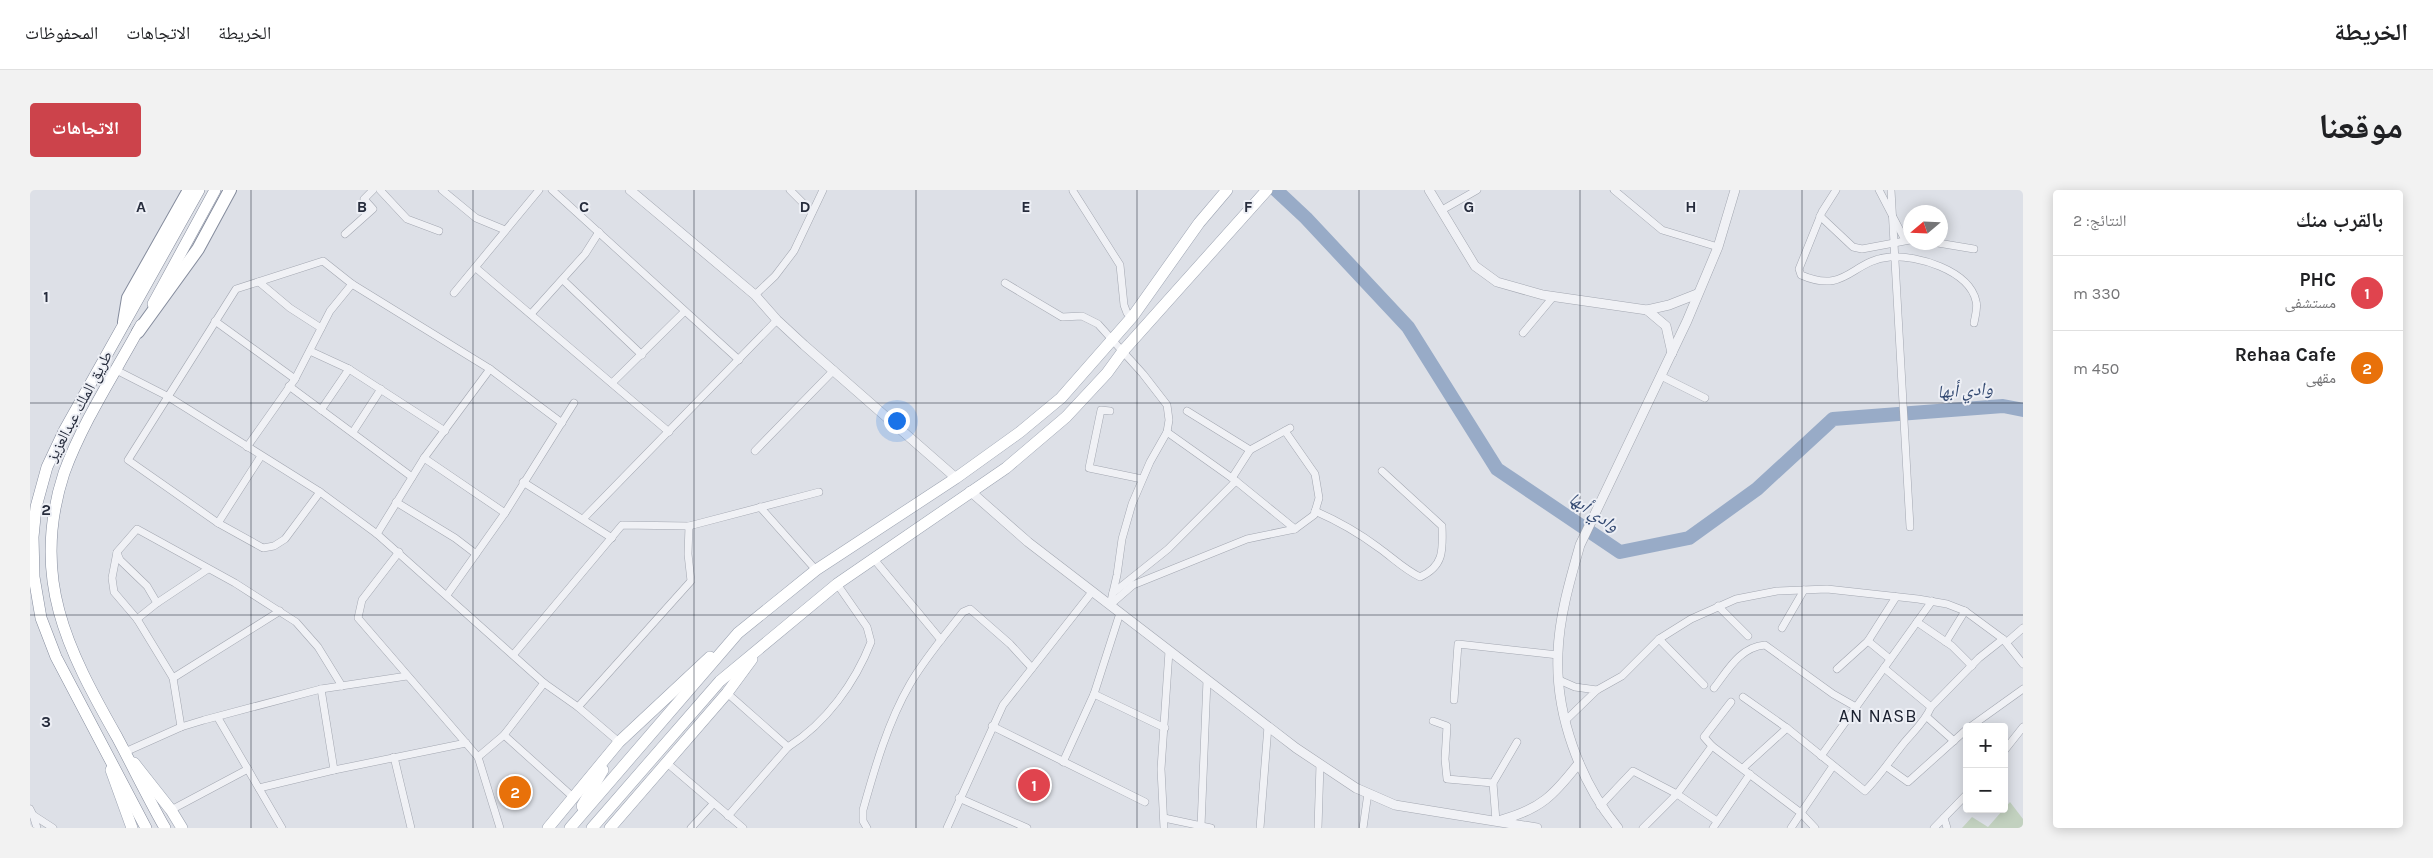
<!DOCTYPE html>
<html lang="ar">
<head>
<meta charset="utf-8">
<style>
  :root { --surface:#fff; --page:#f2f2f2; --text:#202124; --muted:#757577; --line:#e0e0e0; --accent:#cc434b }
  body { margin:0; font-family:Karla,"Noto Naskh Arabic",sans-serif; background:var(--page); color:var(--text); direction:rtl }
  .controls { position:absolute; right:15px; bottom:15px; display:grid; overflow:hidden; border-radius:5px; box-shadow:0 2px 12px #0003 }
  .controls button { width:45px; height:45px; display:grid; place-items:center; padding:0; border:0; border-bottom:1px solid var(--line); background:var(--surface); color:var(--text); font:25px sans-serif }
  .compass { position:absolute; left:1873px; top:15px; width:45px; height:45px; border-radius:50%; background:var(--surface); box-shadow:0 2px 12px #0003; rotate:251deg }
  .you { position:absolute; left:866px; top:230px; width:18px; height:18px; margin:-12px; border:4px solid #fff; border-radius:50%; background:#1a73e8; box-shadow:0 0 0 8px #1a73e833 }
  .badge { display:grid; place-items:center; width:32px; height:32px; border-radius:50%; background:var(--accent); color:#fff; font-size:16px; font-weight:700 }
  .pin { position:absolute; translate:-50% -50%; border:2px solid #fff; box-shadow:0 1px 5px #0006 }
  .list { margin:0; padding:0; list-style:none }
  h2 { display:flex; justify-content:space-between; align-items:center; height:65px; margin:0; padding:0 20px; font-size:21px }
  h2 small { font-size:16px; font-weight:400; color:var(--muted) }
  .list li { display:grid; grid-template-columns:32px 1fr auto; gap:15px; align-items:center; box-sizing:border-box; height:75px; padding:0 20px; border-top:1px solid var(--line) }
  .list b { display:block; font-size:19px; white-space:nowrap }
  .list p { margin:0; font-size:16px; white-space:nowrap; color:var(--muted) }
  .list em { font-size:16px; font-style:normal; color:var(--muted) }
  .map { position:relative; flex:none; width:1993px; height:638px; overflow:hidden; direction:ltr; border-radius:5px }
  header { display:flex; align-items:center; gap:30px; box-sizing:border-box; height:70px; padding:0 25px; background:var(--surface); border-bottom:1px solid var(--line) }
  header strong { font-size:24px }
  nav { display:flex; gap:28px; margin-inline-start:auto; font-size:18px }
  .intro { display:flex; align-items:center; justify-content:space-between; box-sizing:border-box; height:120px; padding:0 30px }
  h1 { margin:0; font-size:35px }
  .button { padding:12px 22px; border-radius:5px; background:var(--accent); color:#fff; font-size:18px; font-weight:700 }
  main { display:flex; gap:30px; padding:0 30px }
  aside { flex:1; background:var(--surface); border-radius:5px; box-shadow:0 2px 12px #0003 }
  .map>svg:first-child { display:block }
  .green { fill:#c2d1bf }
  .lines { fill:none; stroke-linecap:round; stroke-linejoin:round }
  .river { stroke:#98abc7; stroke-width:14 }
  .minor-casing { stroke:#a3a7b1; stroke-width:8 }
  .tertiary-casing { stroke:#a3a7b1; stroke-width:10 }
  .primary-casing { stroke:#9da4b2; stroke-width:12 }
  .trunk-casing { stroke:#858c9d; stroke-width:12 }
  .motorway-casing { stroke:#858c9d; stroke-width:14 }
  .minor { stroke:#f0f1f5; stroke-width:7 }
  .tertiary { stroke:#f0f1f5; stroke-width:9 }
  .primary { stroke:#fff; stroke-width:11 }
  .trunk { stroke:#fff; stroke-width:11 }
  .motorway { stroke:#fff; stroke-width:12 }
  .grid { fill:none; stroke:#272d3d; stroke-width:1; stroke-opacity:0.55 }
  .labels { text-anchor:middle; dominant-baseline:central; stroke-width:4; stroke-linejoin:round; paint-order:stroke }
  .street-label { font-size:16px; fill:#272d3d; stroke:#edeff5 }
  .water-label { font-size:18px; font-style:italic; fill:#324870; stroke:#edeff5 }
  .neighbourhood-label { font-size:18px; letter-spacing:1px; fill:#191f2e; stroke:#edeff5 }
  .grid-label { font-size:16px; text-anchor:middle; font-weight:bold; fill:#272d3d; stroke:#edeff5; stroke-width:4; stroke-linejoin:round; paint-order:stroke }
</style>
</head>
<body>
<header>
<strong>الخريطة</strong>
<nav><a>الخريطة</a><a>الاتجاهات</a><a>المحفوظات</a></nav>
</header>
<div class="intro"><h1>موقعنا</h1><a class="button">الاتجاهات</a></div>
<main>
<aside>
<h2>بالقرب منك<small>النتائج: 2</small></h2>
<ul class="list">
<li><span class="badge" style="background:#e0444e">1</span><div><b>PHC</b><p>مستشفى</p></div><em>330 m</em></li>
<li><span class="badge" style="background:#e8710a">2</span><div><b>Rehaa Cafe</b><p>مقهى</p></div><em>450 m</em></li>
</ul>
</aside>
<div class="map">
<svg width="1993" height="638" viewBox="0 0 1993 638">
  <rect width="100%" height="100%" fill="#dde0e7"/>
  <polygon class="green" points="1980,612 1993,629 1993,638 1932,638 1942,627 1958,637"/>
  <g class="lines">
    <polyline class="river" points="1246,0 1276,28 1378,137 1467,279 1590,362 1659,348 1727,299 1803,229 1973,216 1993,220"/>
    <g class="minor-casing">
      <g id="minor">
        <polyline points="350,0 377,29 409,41"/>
        <polyline points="412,0 446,28 475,40"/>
        <polyline points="522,0 709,170"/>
        <polyline points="760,0 782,22"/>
        <polyline points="1584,0 1632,40 1688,57"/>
        <path d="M 1806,0 L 1792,22 L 1769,79 L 1771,85 C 1817,105 1821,70 1860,67 C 1887,65 1939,80 1946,111 C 1948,117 1945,127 1944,133"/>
        <polyline points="1849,0 1875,50"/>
        <polyline points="1861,0 1880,337"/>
        <polyline points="1043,1 1090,75 1094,115 1097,123 1103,126"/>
        <polyline points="1412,20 1447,0"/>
        <polyline points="1790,26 1823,57 1832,59 1880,50"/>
        <polyline points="315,44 343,19 334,9 343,0"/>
        <polyline points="1902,52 1944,59"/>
        <polyline points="446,78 639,242"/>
        <polyline points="533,90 612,165"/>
        <polyline points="229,92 260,118 291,138"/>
        <polyline points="975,93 1032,127 1052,126 1068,134 1113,184 1137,215 1139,230 1137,242 1120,272 1102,314 1092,349 1087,385 1080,415"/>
        <polyline points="424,103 509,0"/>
        <polyline points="725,105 745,86 764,61 793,0"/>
        <polyline points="501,124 555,64 569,42"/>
        <polyline points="185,131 265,189"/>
        <polyline points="1493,143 1523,107"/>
        <polyline points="280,161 319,179 415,241"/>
        <polyline points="86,180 137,206 290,302 347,344 514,493 548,517 589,552"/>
        <polyline points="1631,186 1675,208"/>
        <polyline points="582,193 654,122"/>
        <polyline points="259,196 382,287"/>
        <polyline points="291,220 319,179"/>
        <polyline points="1080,221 1071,220 1059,278 1112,289"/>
        <polyline points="1157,221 1220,260"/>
        <polyline points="323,242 351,199"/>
        <polyline points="1137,242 1206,291 1265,339"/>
        <polyline points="217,257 265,189 300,121 322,94"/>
        <polyline points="725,261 804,180"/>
        <polyline points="394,268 475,323"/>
        <polyline points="1202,288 1220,260 1260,238"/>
        <polyline points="493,292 582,348"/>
        <polyline points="290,302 255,349 244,356 233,358 188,333 98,270 206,99 293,71 322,94 460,179 532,233"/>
        <polyline points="366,312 425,348 446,364"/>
        <polyline points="730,317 786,380"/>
        <path d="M 1285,321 C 1308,331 1329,343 1349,358 C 1363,368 1375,380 1390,387 C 1414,376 1413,360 1412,336 L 1352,281"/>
        <polyline points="553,329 747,130"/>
        <polyline points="188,333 231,266"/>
        <polyline points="347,344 394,268 460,179"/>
        <polyline points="369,362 332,410 328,428 448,567 470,638"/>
        <polyline points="87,363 90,370 117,396 127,413"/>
        <polyline points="843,368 911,450"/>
        <polyline points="1083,403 1138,359 1206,291"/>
        <polyline points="417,405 475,323 544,213"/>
        <polyline points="1080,415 1103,395 1217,349 1265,339 1284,325 1289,308 1285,284 1255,241"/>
        <polyline points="1688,416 1718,446"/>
        <polyline points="107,429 127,413 178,379"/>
        <polyline points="1887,432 1922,456 1942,476"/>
        <polyline points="1752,438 1774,400"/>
        <polyline points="1629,449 1674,495"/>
        <polyline points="1838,451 1860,469"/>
        <polyline points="1916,452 1935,421"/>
        <polyline points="1977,452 1993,438"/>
        <polyline points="484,464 592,335 659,336 789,302"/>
        <polyline points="1854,478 1901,517"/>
        <polyline points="1807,479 1838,451 1866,407"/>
        <polyline points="143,488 250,421"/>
        <polyline points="1529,490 1545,497 1567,500 1536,530"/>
        <path d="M 1684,498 C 1698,480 1710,457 1735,455 L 1803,504 L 1826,517"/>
        <polyline points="291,499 304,580"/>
        <polyline points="1567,500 1592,486 1629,449 1661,429 1706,409 1747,401 1797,399 1888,409 1917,414 1935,421 1973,449 1993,474"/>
        <path d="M 697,503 L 758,557 C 796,533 825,493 841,452 L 837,437 L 807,394"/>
        <polyline points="1064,504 1135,538"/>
        <path d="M 1713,507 L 1757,538 L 1835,601 C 1849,587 1858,573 1870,558 C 1880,544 1894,534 1901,517 L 1949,468 L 1973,449"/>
        <polyline points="1424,510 1428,454 1528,465"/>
        <polyline points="548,517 661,391 658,364 659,336"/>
        <polyline points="1897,527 1924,551"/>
        <polyline points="188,528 252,638"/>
        <polyline points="1403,531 1417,536 1415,569 1417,589 1463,593"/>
        <polyline points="962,536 1115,612"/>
        <polyline points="151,537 143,488 107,429 84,402 82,388 87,362 107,339 205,393 266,432 288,457 312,496"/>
        <polyline points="1940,537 1993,499"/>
        <polyline points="474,545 543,607"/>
        <polyline points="1682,556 1771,623 1761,638"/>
        <polyline points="1974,561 1993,537"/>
        <polyline points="95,562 151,537 174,530 291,499 377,486"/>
        <polyline points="1791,566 1902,411"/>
        <polyline points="364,567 381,638"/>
        <polyline points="448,567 474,545 514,493"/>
        <polyline points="1033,572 1064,504 1090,423"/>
        <polyline points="637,573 713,638"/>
        <polyline points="1857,577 1878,592 1937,539"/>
        <polyline points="1713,578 1757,538"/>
        <polyline points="229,598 304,580 436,553"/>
        <polyline points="929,608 997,638"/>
        <polyline points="1570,616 1603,581 1647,604 1687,631"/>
        <polyline points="0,619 3,625 23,638"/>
        <polyline points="141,620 218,579"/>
        <polyline points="3,625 7,638"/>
        <polyline points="698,626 758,557"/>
        <polyline points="1134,628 1181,638"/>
        <polyline points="1914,628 1917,638"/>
        <polyline points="1466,631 1463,593 1487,552"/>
        <polyline points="1171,636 1177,490"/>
        <polyline points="661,638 683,614"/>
        <path d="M 837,638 L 833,631 L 833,620 C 845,577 858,532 880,494 C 895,468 915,445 933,422 L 940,419 L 980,454 L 1002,478"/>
        <polyline points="917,638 973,515 1062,402"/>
        <polyline points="1134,638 1131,579 1139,461"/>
        <polyline points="1230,638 1238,536"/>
        <polyline points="1288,638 1290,574"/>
        <polyline points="1333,638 1338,603"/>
        <polyline points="1613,638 1647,604 1682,556 1674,547 1701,512"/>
        <polyline points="1683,638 1720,584"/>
        <polyline points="1785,638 1771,623 1803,576"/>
        <polyline points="1904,638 1937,604"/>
      </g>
    </g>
    <g class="tertiary-casing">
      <g id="tertiary">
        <polyline points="600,0 725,105 747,130 774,155 926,288"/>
        <polyline points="1399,0 1445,76 1467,92 1513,105 1617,120 1639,115 1667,104"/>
        <polyline points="1617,120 1636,136 1642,163"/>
        <polyline points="940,301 998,352 1266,558 1326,598 1365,615 1507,638"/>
        <path d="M 1471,630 C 1511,619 1524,605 1549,573"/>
        <path d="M 1588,638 C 1550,592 1525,524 1528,463 C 1529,427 1540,390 1550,355 L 1657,131 L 1688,57 L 1705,0"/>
      </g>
    </g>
    <g class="primary-casing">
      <g id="primary">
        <polyline points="104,573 141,620 152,638"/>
        <polyline points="81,580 102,638"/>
        <polyline points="552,616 573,580"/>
        <polyline points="518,638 589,552 680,467"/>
        <polyline points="540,638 708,443 786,380 926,288 990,242 1031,208 1103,126 1169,33 1197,0"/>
        <polyline points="562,638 690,491 807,394 976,278 1036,227 1077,183 1093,161 1237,0"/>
        <polyline points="580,638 697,503 722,469"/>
      </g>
    </g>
    <g class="trunk-casing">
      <g id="trunk">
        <polyline points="123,114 185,0"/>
        <path d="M 111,135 C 85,183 53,231 34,283 C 0,387 37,459 87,547 C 103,577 118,608 135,638"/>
        <polyline points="116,638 26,467 11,428 4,387 3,347 6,317 17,277 34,241 169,0"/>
      </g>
    </g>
    <g class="motorway-casing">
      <g id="motorway">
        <polyline points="94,132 98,108 159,0"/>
        <polyline points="108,142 168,59 200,0"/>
      </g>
    </g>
    <use href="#minor" class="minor"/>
    <use href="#tertiary" class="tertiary"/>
    <use href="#primary" class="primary"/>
    <use href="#trunk" class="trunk"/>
    <use href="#motorway" class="motorway"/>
  </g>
  <path class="grid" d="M 221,0 L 221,638M 443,0 L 443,638M 664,0 L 664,638M 886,0 L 886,638M 1107,0 L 1107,638M 1329,0 L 1329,638M 1550,0 L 1550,638M 1772,0 L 1772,638M 0,213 L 1993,213M 0,425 L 1993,425"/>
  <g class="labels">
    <g class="street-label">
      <text transform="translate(49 216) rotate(-62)">طريق الملك عبدالعزيز</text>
    </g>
    <g class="water-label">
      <text transform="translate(1935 200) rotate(-4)">وادي أبها</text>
      <text transform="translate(1564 322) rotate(34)">وادي أبها</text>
    </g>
    <g class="neighbourhood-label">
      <text x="1848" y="526">AN NASB</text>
    </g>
  </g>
  <g class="grid-label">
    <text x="111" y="22">A</text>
    <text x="332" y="22">B</text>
    <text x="554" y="22">C</text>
    <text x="775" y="22">D</text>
    <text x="996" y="22">E</text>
    <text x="1218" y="22">F</text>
    <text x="1439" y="22">G</text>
    <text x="1661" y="22">H</text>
    <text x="16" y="112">1</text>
    <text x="16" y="325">2</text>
    <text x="16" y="537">3</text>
  </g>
</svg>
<div class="controls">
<button>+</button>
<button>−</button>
</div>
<svg class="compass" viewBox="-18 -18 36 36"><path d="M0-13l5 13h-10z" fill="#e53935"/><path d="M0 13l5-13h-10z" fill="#757577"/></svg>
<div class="you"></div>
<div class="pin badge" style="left:1004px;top:595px;background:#e0444e">1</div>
<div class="pin badge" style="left:485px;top:602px;background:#e8710a">2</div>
</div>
</main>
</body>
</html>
